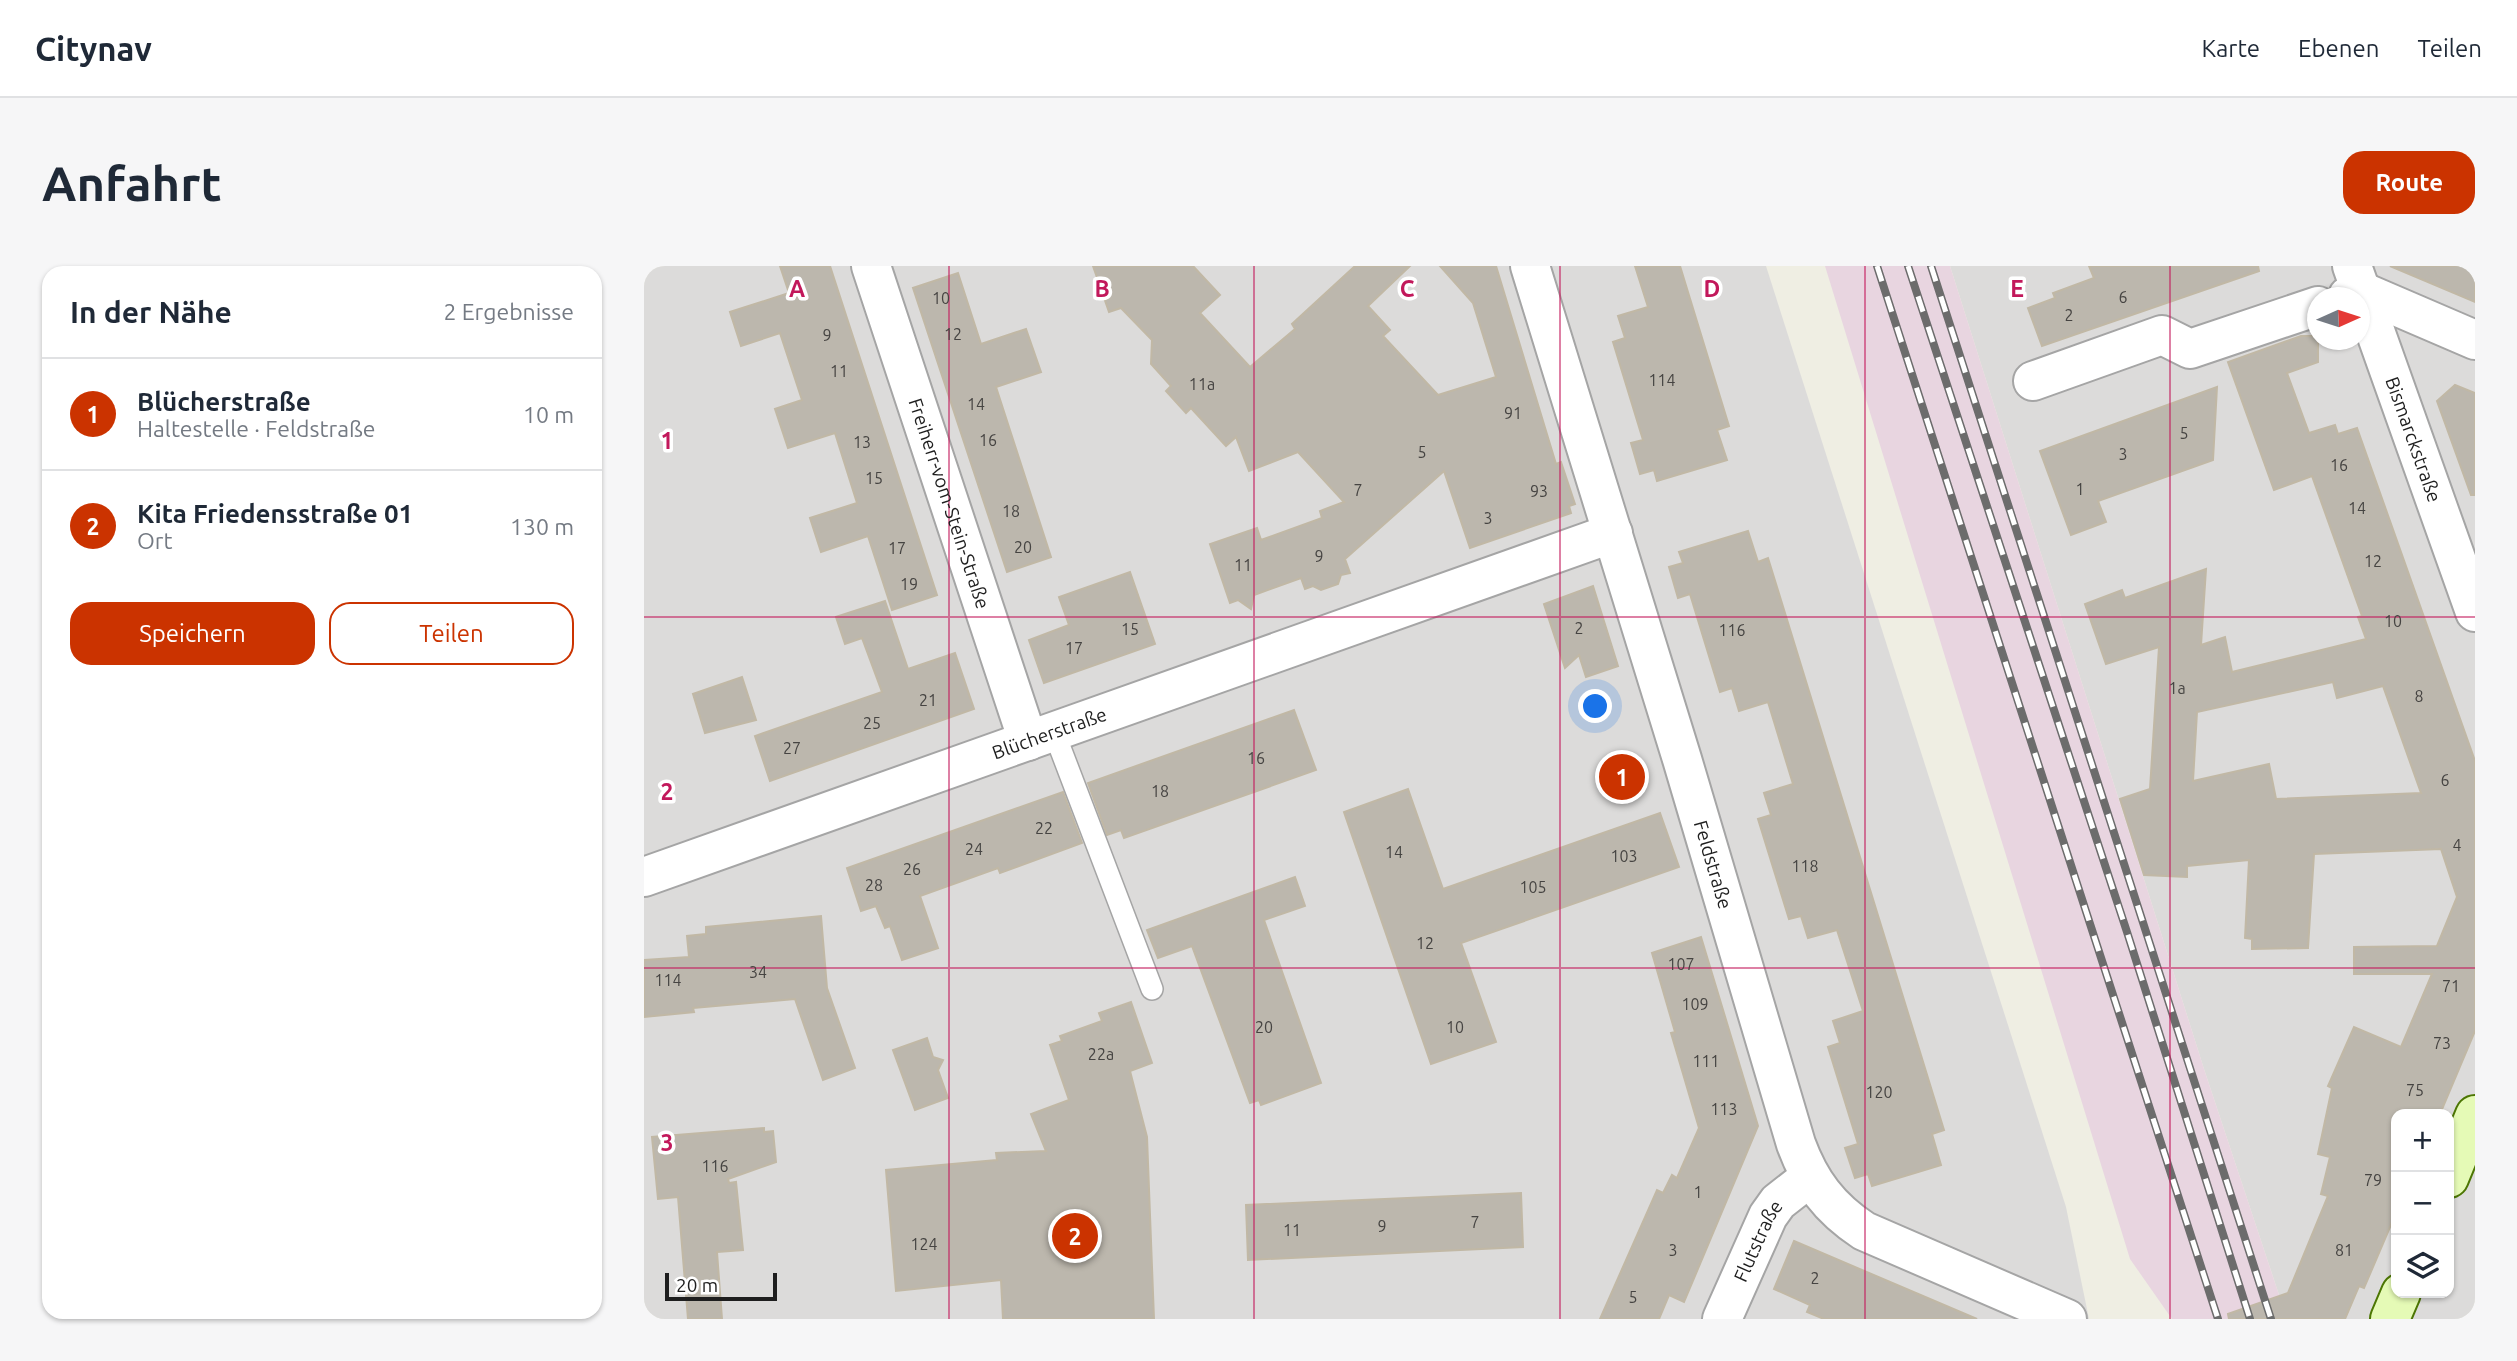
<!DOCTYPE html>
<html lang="de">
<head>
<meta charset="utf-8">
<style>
  :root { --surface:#fff; --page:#f6f6f7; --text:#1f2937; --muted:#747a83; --line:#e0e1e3; --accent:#cb3300 }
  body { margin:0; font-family:Ubuntu,sans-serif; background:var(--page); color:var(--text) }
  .controls { position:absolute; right:21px; bottom:21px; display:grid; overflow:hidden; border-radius:14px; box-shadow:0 2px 5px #0004 }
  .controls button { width:63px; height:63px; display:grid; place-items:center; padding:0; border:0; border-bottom:2px solid var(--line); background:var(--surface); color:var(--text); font:35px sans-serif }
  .compass { position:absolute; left:1663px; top:21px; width:63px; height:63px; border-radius:50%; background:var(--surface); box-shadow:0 2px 5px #0004; rotate:87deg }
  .scale { position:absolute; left:21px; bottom:18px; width:112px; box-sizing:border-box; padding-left:7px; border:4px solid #1e1e1e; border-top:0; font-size:19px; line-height:24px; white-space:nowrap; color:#1e1e1e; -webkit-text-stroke:5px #fff; paint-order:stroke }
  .you { position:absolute; left:952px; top:441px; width:24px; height:24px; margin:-18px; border:5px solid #fff; border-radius:50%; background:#1a73e8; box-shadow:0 0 0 10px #1a73e833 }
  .badge { display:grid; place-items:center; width:46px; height:46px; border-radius:50%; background:var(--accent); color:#fff; font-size:23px; font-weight:700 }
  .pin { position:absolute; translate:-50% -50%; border:4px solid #fff; box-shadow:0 2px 7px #0006 }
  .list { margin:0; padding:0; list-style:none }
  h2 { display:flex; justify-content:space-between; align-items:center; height:91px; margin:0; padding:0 28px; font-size:30px }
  h2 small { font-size:23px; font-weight:400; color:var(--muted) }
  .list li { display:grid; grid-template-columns:46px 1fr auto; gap:21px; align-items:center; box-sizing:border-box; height:112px; padding:0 28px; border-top:2px solid var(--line) }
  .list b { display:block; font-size:26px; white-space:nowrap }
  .list p { margin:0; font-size:23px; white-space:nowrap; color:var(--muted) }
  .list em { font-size:23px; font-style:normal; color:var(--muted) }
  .actions { display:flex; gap:14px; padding:21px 28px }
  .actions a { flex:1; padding:16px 0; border:2px solid var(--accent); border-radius:21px; text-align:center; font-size:24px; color:var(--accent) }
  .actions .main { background:var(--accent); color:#fff }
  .icon { flex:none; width:38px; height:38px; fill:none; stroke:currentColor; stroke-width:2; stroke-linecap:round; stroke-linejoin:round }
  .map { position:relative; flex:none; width:1831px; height:1053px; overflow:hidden; border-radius:21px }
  header { display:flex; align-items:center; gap:42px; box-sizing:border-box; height:98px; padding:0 35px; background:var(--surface); border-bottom:2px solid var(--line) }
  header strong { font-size:33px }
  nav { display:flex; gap:38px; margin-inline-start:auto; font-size:24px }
  .intro { display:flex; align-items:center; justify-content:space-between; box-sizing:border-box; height:168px; padding:0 42px }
  h1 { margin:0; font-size:49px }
  .button { padding:18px 32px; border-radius:21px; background:var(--accent); color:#fff; font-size:24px; font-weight:700 }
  main { display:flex; gap:42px; padding:0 42px }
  aside { flex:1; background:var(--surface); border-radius:21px; box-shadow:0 2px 5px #0004 }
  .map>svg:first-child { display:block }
  .residential { fill:#dcdbda; fill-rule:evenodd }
  .industrial { fill:#e8d5e0 }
  .building { fill:#bcb7ad; stroke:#c1b8a5; stroke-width:2; fill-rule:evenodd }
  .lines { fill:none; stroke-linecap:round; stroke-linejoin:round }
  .lane-casing { stroke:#a5a5a5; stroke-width:24 }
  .street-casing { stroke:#a5a5a5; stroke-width:42 }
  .secondary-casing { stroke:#4c7603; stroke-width:42 }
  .lane { stroke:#fff; stroke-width:21 }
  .street { stroke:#fff; stroke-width:38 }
  .secondary { stroke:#e5fab6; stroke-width:38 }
  .rail-casing { stroke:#6c6c6c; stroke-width:8 }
  .rail { stroke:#fff; stroke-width:5; stroke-dasharray:16; stroke-linecap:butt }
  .grid { fill:none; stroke:#c2185b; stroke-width:2; stroke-opacity:0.55 }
  .labels { text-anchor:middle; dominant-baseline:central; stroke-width:7; stroke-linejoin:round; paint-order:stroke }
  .number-label { font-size:16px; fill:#464442 }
  .street-label { font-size:19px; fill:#1e1e1e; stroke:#fff }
  .grid-label { font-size:23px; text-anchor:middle; font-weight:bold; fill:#c2185b; stroke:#fff; stroke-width:7; stroke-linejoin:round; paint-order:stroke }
</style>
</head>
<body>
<header>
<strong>Citynav</strong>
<nav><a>Karte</a><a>Ebenen</a><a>Teilen</a></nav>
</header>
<div class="intro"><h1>Anfahrt</h1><a class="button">Route</a></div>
<main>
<aside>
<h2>In der Nähe<small>2 Ergebnisse</small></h2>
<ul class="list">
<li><span class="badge">1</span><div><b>Blücherstraße</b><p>Haltestelle · Feldstraße</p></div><em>10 m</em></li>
<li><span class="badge">2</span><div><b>Kita Friedensstraße 01</b><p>Ort</p></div><em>130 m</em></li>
</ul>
<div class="actions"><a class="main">Speichern</a><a>Teilen</a></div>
</aside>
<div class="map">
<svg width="1831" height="1053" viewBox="0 0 1831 1053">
  <rect width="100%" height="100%" fill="#efeee3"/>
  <g class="residential">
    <polygon points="0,0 1122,0 1422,941 1445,1053 0,1053"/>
    <path d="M 1306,0 L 1831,0 L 1831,1053 L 1643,1053 L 1560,803 ZM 1674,32 L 1716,32 L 1716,74 L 1674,74 ZM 1752,848 L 1805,848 L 1805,1027 L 1752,1027 Z"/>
  </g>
  <polygon class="industrial" points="1181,0 1306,0 1560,803 1643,1053 1528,1053 1486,993"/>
  <g class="building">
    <polygon points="136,0 186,0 293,329 248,344 224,270 177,286 166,252 213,237 191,167 144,182 131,143 158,134 136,67 97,80 86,46 145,27"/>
    <polygon points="449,0 549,0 576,29 556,47 606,101 651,63 648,58 711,0 766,0 724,40 746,64 739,70 794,129 852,111 829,37 796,0 852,0 912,198 917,196 931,238 925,240 927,247 826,282 800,205 701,293 706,307 697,309 694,318 677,324 669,320 661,323 657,312 610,329 607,343 594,334 586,337 566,278 613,262 617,274 678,252 676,245 700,236 654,186 605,205 592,171 582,180 547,142 542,147 522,125 527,120 507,98 508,74 477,42 465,46"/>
    <polygon points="991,0 1036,0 1085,160 1073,164 1083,194 1013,215 1010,204 996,208 987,177 999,174 969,76 981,72 974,50 1004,41"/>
    <polygon points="1445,0 1614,0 1615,5 1398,80 1384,42 1411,32 1409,27 1450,12"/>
    <polygon points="1746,0 1831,0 1831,36"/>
    <polygon points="314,7 337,78 382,63 397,106 352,121 407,291 363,306 269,22"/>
    <path d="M 1657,70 L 1674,70 L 1674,96 L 1643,107 L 1665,167 L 1691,159 L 1694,168 L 1713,162 L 1831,495 L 1831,765 L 1796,848 L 1752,848 L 1752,947 L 1720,1022 L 1715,1020 L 1701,1053 L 1585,1053 L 1584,1048 L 1644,1027 L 1684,930 L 1677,928 L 1686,891 L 1674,888 L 1688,822 L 1684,820 L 1710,761 L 1757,781 L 1788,708 L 1710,708 L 1710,681 L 1793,680 L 1813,631 L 1797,583 L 1670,588 L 1664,682 L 1608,683 L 1608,673 L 1601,672 L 1605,594 L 1543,600 L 1543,611 L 1500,609 L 1476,533 L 1506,523 L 1515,381 L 1462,398 L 1441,338 L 1478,324 L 1481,332 L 1562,303 L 1557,379 L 1581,371 L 1588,406 L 1722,373 L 1714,351 L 1718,350 L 1668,210 L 1630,224 L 1584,96 ZM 1689,416 L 1693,432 L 1739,420 L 1777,527 L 1632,533 L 1625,498 L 1549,515 L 1553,446 Z"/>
    <polygon points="1811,119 1831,127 1831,229 1827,229 1793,135"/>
    <polygon points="1573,121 1569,194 1454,235 1462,256 1427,269 1396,185"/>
    <polygon points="1104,265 1114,296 1124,292 1300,864 1288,868 1297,899 1228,920 1224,908 1211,912 1201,882 1214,878 1184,781 1196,777 1189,755 1219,745 1193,664 1164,672 1157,650 1145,653 1114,553 1127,549 1120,527 1149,518 1124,436 1095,445 1088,422 1076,426 1046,328 1034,332 1025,301 1039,297 1035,286"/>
    <polygon points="486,306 511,378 400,417 385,374 425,359 415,331"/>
    <polygon points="949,320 974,400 942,411 935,389 921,402 900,338"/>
    <polygon points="241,335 264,403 311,387 330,443 126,515 111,470 238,426 218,372 201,378 192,351"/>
    <polygon points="98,411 112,454 61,467 49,428"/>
    <polygon points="650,444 672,504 480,572 477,564 463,569 444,517"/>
    <polygon points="764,523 799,623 1016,547 1035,601 817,677 852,776 787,798 700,546"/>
    <polygon points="419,526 438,577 356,607 354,602 276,630 294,682 258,694 246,660 241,662 232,640 217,645 203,602"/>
    <polygon points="651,611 661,640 620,654 677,817 617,839 615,834 606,837 548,680 514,692 503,664"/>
    <polygon points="177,650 183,722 211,802 179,814 151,733 49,742 50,746 0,751 0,694 45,691 43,670 62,668 62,661"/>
    <polygon points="1057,671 1114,860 1040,1036 1025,1029 1015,1053 956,1053 1013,924 1019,927 1028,909 1033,912 1055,862 1027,767 1031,766 1008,687"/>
    <polygon points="487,736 508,797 486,805 503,871 510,1053 359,1053 357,1014 252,1025 242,904 353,894 352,887 402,885 387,848 425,834 406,779 418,775 416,770 458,755 455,747"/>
    <polygon points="283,772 289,791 299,794 294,804 304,832 271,844 249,784"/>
    <polygon points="120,862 120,866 129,865 132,896 84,913 85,917 92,916 99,984 73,986 78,1053 44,1053 34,931 14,933 8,871"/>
    <polygon points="877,927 879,981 604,994 602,939"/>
    <polygon points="1150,975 1333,1053 1180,1053 1163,1046 1166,1039 1130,1023"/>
  </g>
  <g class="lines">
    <g class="lane-casing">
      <polyline id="lane" points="410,466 508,723"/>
    </g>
    <g class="street-casing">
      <g id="street">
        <path id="s1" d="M 227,0 L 384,475"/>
        <path id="s2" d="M 886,0 L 1038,493 L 1152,878 C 1166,916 1185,942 1220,965 L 1423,1053"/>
        <path id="s3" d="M 1708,0 L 1831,346"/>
        <polyline points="1704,30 1717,25 1831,74"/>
        <polyline points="1389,115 1518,69 1546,83 1674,40"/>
        <path id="s4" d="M 0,611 L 969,267"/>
        <path id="s5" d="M 1078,1053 L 1124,950 L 1134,936 L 1166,911"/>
      </g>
    </g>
    <g class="secondary-casing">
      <g id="secondary">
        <polyline points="1805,912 1831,849"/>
        <polyline points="1746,1053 1757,1027"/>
      </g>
    </g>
    <use href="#lane" class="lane"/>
    <use href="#street" class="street"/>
    <use href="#secondary" class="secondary"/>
    <g class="rail-casing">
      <g id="rail">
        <polyline points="1233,0 1574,1053"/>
        <polyline points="1264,0 1483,666 1606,1053"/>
        <polyline points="1287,0 1627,1053"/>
      </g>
    </g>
    <use href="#rail" class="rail"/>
  </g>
  <path class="grid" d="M 305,0 L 305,1053M 610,0 L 610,1053M 916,0 L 916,1053M 1221,0 L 1221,1053M 1526,0 L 1526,1053M 0,351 L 1831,351M 0,702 L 1831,702"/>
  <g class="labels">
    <g class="number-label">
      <text x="1479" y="31">6</text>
      <text x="297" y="32">10</text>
      <text x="1425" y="49">2</text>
      <text x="309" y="68">12</text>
      <text x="183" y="69">9</text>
      <text x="195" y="105">11</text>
      <text x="1018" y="114">114</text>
      <text x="558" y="118">11a</text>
      <text x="332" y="138">14</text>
      <text x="869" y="147">91</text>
      <text x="1540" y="167">5</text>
      <text x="344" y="174">16</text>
      <text x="218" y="176">13</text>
      <text x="778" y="186">5</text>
      <text x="1479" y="188">3</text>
      <text x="1695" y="199">16</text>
      <text x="230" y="212">15</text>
      <text x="1436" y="223">1</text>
      <text x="714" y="224">7</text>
      <text x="895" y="225">93</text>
      <text x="1713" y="242">14</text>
      <text x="367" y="245">18</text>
      <text x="844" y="252">3</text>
      <text x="379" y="281">20</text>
      <text x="253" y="282">17</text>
      <text x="675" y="290">9</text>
      <text x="1729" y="295">12</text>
      <text x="599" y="299">11</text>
      <text x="265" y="318">19</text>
      <text x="1749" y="355">10</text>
      <text x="935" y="362">2</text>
      <text x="486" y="363">15</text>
      <text x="1088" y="364">116</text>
      <text x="430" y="382">17</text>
      <text x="1533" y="422">1a</text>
      <text x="1775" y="430">8</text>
      <text x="284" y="434">21</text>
      <text x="228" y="457">25</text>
      <text x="148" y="482">27</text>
      <text x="612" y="492">16</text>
      <text x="1801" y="514">6</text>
      <text x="516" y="525">18</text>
      <text x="400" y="562">22</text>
      <text x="1813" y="579">4</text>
      <text x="330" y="583">24</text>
      <text x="750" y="586">14</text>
      <text x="980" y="590">103</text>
      <text x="1161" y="600">118</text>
      <text x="268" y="603">26</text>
      <text x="230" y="619">28</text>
      <text x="889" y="621">105</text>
      <text x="781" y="677">12</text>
      <text x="1037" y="698">107</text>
      <text x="114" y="706">34</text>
      <text x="24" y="714">114</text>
      <text x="1807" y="720">71</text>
      <text x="1051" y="738">109</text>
      <text x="620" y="761">20</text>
      <text x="811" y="761">10</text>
      <text x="1798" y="777">73</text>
      <text x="457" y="788">22a</text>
      <text x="1062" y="795">111</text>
      <text x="1771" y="824">75</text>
      <text x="1235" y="826">120</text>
      <text x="1080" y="843">113</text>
      <text x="71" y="900">116</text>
      <text x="1729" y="914">79</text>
      <text x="1054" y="926">1</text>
      <text x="831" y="956">7</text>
      <text x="738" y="960">9</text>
      <text x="648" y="964">11</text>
      <text x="280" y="978">124</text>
      <text x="1029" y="984">3</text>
      <text x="1700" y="984">81</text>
      <text x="1171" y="1012">2</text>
      <text x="989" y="1031">5</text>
    </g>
    <g class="street-label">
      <text stroke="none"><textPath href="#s3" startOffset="184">Bismarckstraße</textPath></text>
      <text stroke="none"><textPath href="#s1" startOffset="250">Freiherr-vom-Stein-Straße</textPath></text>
      <text stroke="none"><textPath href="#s4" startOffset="430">Blücherstraße</textPath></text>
      <text stroke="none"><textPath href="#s2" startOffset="626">Feldstraße</textPath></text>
      <text stroke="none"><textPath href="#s5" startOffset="86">Flutstraße</textPath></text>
    </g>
  </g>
  <g class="grid-label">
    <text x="153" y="31">A</text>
    <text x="458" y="31">B</text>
    <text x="763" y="31">C</text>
    <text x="1068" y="31">D</text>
    <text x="1373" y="31">E</text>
    <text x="23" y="183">1</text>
    <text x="23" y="534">2</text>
    <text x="23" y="885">3</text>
  </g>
</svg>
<div class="controls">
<button>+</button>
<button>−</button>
<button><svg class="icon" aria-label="layers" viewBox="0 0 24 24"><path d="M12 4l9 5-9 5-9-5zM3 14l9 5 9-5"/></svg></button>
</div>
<svg class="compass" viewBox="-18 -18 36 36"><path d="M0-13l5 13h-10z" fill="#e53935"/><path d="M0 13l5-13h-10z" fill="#747a83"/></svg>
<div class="scale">20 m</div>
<div class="you"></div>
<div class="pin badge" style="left:978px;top:511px">1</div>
<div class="pin badge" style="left:431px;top:970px">2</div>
</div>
</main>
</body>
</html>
